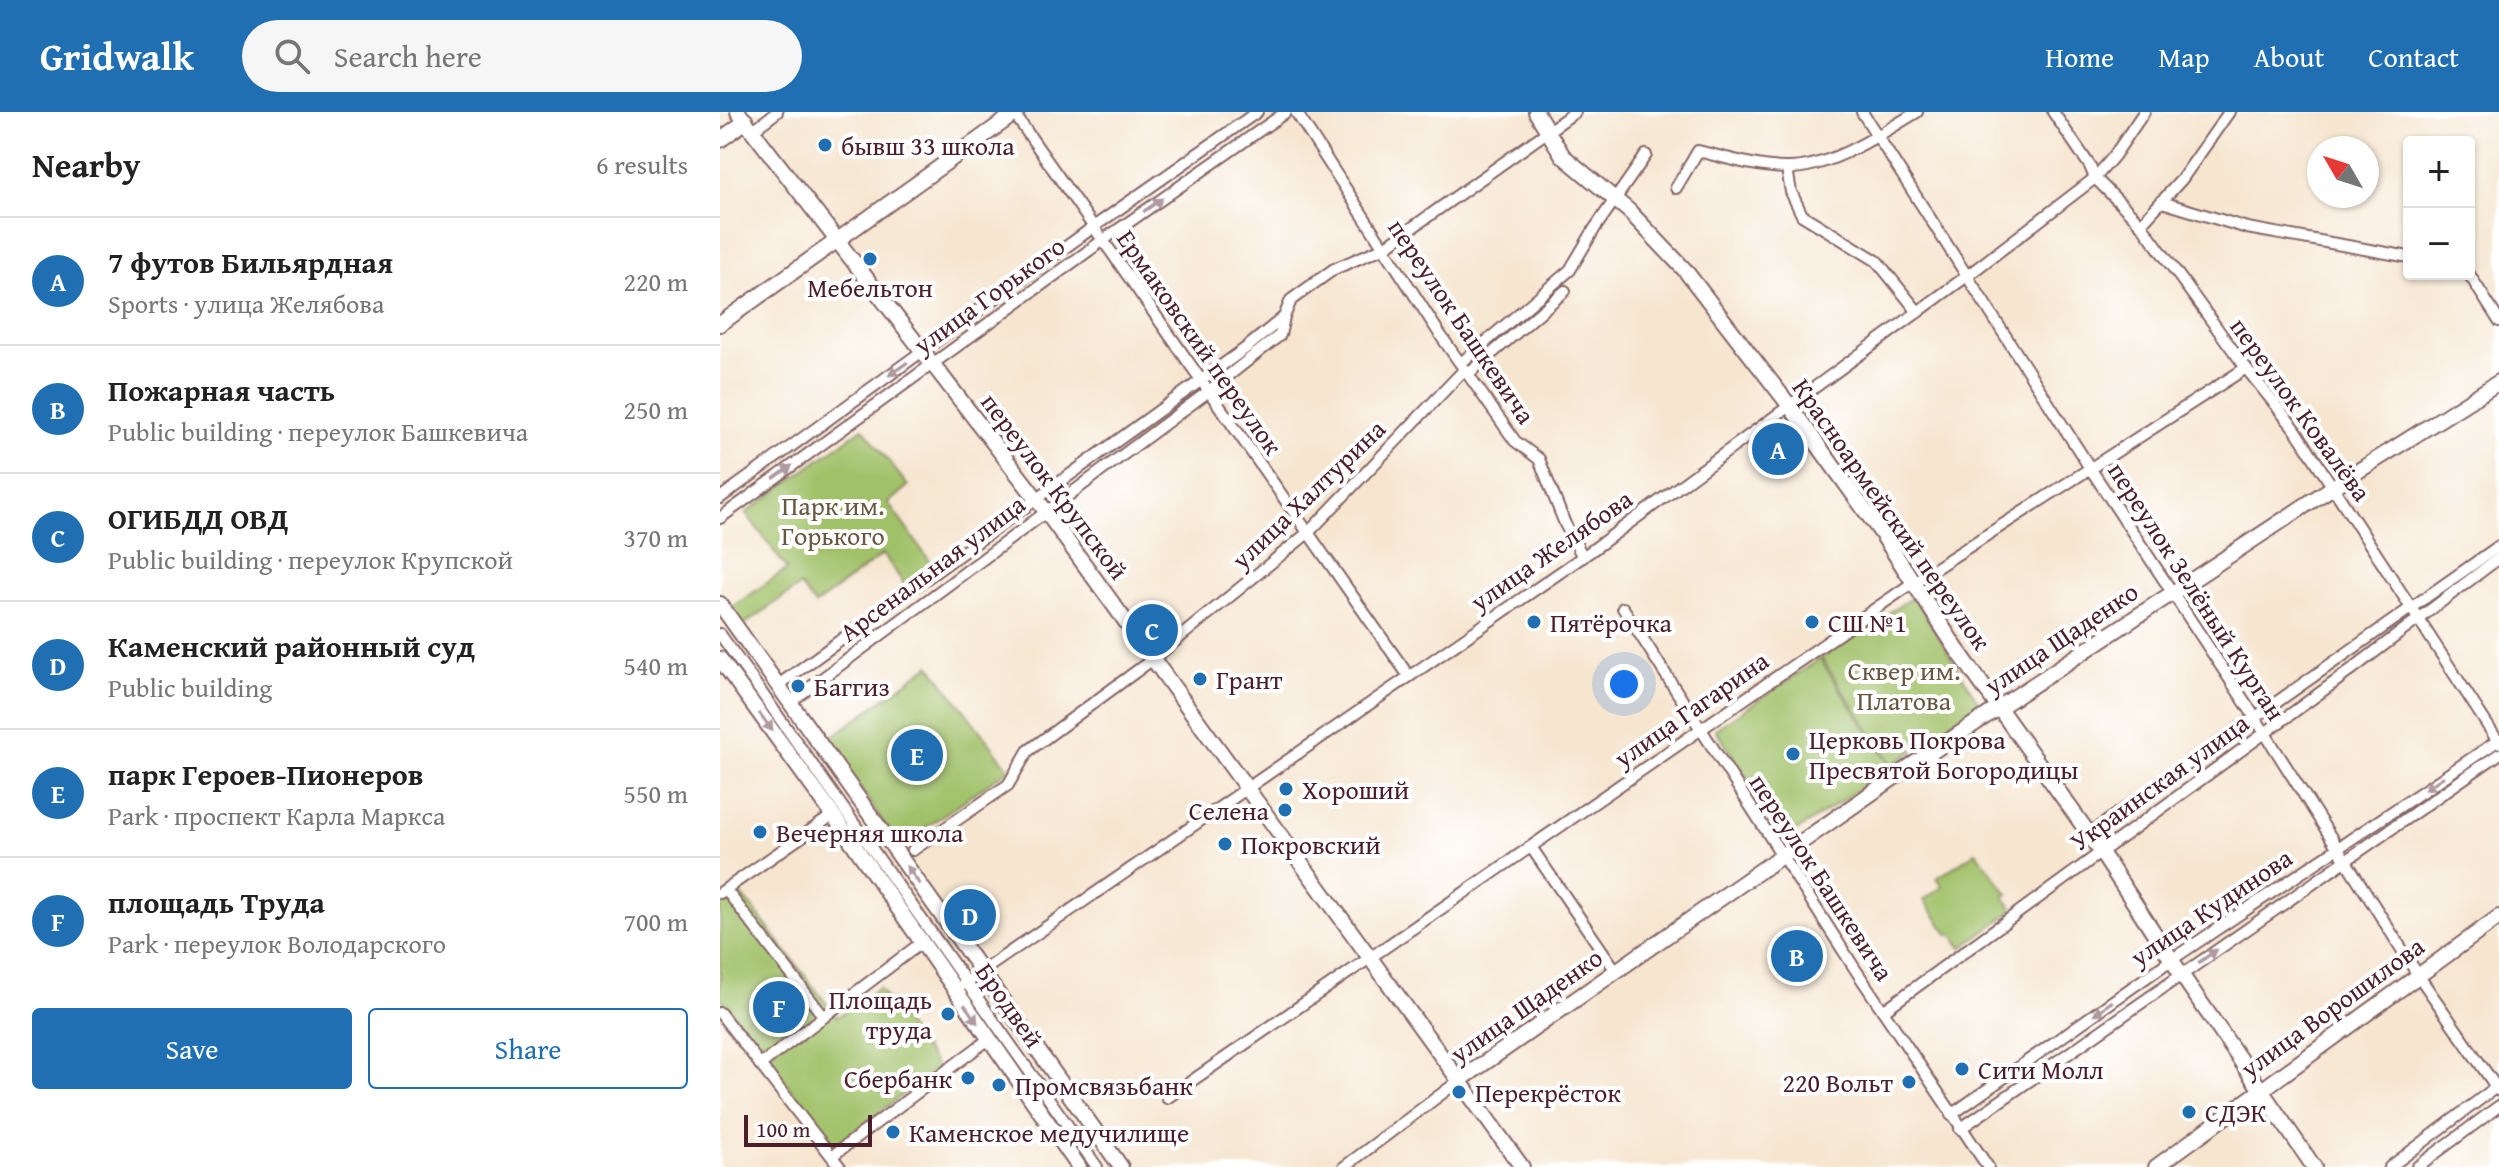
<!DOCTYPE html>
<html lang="en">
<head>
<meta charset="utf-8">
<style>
  :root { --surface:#fff; --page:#f6f6f6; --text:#222; --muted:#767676; --line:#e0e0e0; --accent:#1f6fb2 }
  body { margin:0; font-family:"Gentium Book Plus",serif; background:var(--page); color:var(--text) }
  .controls { position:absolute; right:24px; top:24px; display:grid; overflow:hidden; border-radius:8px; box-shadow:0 2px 6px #0004 }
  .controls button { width:72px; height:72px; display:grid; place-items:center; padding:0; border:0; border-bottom:2px solid var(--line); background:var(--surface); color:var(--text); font:40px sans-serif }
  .compass { position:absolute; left:1587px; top:24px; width:72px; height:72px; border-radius:50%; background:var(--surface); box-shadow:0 2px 6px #0004; rotate:309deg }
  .scale { position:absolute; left:24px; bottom:20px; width:128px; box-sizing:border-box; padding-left:8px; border:4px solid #4a1f2b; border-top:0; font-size:22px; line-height:28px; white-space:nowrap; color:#4a1f2b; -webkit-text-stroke:6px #fff; paint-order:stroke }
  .you { position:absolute; left:904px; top:572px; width:28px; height:28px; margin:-20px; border:6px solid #fff; border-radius:50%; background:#1a73e8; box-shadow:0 0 0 12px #1a73e833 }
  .badge { display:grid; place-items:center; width:52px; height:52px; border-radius:50%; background:var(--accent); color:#fff; font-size:26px; font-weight:700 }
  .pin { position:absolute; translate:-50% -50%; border:4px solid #fff; box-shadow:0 2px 8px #0006 }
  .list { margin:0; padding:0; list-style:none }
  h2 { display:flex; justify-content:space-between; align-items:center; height:104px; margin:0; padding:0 32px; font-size:34px }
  h2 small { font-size:26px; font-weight:400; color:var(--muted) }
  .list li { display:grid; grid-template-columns:52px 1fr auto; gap:24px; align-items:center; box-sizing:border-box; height:128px; padding:0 32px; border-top:2px solid var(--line) }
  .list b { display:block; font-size:30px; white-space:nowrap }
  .list p { margin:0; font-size:26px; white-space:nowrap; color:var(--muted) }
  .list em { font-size:26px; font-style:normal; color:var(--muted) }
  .actions { display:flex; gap:16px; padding:24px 32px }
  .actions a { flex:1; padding:18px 0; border:2px solid var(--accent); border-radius:8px; text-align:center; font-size:28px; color:var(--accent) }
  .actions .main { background:var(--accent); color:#fff }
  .icon { flex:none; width:44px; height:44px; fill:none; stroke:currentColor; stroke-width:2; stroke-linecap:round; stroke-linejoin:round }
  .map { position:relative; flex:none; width:1779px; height:1055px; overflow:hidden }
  header { display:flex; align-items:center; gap:48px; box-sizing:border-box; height:112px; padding:0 40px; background:var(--accent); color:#fff }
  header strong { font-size:38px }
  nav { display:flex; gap:44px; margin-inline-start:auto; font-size:28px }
  .search { width:560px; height:72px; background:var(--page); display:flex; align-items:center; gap:20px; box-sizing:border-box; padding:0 28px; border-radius:44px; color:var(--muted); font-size:30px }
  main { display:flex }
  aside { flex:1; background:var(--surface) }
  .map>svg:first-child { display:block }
  .green { fill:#a1c169; stroke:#76704a; stroke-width:2 }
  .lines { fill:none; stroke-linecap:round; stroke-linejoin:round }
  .street-casing { stroke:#866565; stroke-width:14 }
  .secondary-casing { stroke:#866565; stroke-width:18 }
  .street { stroke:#fff; stroke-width:10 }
  .secondary { stroke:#fff; stroke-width:14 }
  .oneway { fill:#ae9aa0 }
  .poi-dot { fill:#1f6fb2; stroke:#fff; stroke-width:3 }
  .labels { text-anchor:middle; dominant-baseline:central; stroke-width:8; stroke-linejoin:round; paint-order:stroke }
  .poi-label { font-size:26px; fill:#4a1f2b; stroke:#fff; text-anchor:start }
  .street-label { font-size:26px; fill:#4a1f2b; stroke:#fff }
  .park-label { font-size:26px; fill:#685841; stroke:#fff }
</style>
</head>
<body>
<header>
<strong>Gridwalk</strong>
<div class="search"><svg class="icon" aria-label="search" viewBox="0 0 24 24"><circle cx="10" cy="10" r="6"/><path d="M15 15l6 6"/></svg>Search here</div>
<nav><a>Home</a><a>Map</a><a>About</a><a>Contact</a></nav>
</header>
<main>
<aside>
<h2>Nearby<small>6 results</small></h2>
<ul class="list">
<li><span class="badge">A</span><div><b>7 футов Бильярдная</b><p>Sports · улица Желябова</p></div><em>220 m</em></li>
<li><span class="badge">B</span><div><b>Пожарная часть</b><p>Public building · переулок Башкевича</p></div><em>250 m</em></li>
<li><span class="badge">C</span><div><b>ОГИБДД ОВД</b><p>Public building · переулок Крупской</p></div><em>370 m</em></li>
<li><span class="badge">D</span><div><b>Каменский районный суд</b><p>Public building</p></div><em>540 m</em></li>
<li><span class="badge">E</span><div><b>парк Героев-Пионеров</b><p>Park · проспект Карла Маркса</p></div><em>550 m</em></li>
<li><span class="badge">F</span><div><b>площадь Труда</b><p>Park · переулок Володарского</p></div><em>700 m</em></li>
</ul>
<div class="actions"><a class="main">Save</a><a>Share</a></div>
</aside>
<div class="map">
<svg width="1779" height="1055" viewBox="0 0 1779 1055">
  <rect width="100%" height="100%" fill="#fff"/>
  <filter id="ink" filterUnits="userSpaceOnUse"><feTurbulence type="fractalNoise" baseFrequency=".0125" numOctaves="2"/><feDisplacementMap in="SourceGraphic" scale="16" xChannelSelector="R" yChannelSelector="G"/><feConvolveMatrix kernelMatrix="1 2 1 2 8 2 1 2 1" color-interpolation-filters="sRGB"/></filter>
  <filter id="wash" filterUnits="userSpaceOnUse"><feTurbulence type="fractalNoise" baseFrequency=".006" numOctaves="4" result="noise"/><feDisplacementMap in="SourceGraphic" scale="32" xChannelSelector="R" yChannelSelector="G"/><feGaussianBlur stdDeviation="1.8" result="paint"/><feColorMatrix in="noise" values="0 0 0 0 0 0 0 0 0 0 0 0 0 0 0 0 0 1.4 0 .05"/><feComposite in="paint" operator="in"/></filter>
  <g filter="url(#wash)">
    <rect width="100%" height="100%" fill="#f6e6d0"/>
    <g class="green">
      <polygon points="143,316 188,374 168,391 217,459 189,479 163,442 95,493 80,474 19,516 7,499 67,457 26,401"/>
      <polygon points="1194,484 1259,591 1173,653 1101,546"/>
      <polygon points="1100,547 1172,655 1067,725 995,617"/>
      <polygon points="210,553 289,657 179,734 108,628"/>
      <polygon points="1256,740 1288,782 1284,785 1294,798 1242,836 1232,822 1229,823 1204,788 1223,774 1217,766"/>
      <polygon points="17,776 117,905 159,876 218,956 115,1034 0,885 0,789"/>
    </g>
  </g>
  <g filter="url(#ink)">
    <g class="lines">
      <g class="street-casing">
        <g id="street">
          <polyline points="293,0 688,563"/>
          <polyline points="576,0 721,224 795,329 819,347 845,412 863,445"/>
          <polyline points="1142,0 1370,356 1536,607 1698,863 1779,979"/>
          <polyline points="1333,0 1370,54 1375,66 1421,112 1526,256 1575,317 1779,631"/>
          <polyline points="33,18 57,0"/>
          <polyline points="1067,57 1071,80 1082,103 1157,149 1198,200"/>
          <path d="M 956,76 L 978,39 C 1007,46 1036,55 1065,56 C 1108,58 1162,21 1197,0"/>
          <polyline points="1442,90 1527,116 1689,145"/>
          <polyline points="1421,112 1462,67 1509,0"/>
          <polyline points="1749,162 1779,209"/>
          <polyline points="741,251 850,158 875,116 926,43"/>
          <polyline points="748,262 845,179"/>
          <polyline points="0,386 372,116 537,0"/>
          <polyline points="0,406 382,129 566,0"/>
          <polyline points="903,496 1137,860 1268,1055"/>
          <polyline points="0,522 377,1055"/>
          <polyline points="57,574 526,236 564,205 571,188 614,157 665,135 855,0"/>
          <polyline points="69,591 489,279 560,223 564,205"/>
          <polyline points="1369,722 1779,434"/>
          <polyline points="811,735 896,859"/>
          <polyline points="193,738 288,673 308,639 433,547 589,420 745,257"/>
          <polyline points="6,778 104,905"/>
          <polyline points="0,781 113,703"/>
          <polyline points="235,878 871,439 1247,164 1375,66 1394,44 1424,0"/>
          <polyline points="1163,899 1619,567 1779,446"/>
          <polyline points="0,901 120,1055"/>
          <polyline points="40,953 201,831"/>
          <polyline points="447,986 1194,470 1526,256"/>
          <polyline points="1231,1003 1451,848 1779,628"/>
          <polyline points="1240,1017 1779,642"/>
          <polyline points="112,1044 269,927"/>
          <polyline points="624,1055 740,968"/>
          <polyline points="1670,1055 1779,973"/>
          <polyline points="1697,1055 1779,994"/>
        </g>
      </g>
      <g class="secondary-casing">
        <g id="secondary">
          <polyline points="18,0 316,386 802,1055"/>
          <polyline points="816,0 843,44 909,99 964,157 1069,293 1162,422 1236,536 1369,722 1461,862 1594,1055"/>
          <polyline points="0,28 26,9"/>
          <polyline points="0,212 297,0"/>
          <polyline points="0,492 401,1055"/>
          <polyline points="0,547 113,703 359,1055"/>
          <polyline points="740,968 1189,655 1613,375 1779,270"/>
          <polyline points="1436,1055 1779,805"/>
        </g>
      </g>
      <use href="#street" class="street"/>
      <use href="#secondary" class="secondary"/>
    </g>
    <defs><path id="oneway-solid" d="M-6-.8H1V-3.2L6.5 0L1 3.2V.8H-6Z" transform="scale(2)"/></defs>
    <g class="oneway">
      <use href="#oneway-solid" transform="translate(433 93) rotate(-35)"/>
      <use href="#oneway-solid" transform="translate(178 257) rotate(145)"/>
      <use href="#oneway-solid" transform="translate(63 360) rotate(-36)"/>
      <use href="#oneway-solid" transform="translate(46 610) rotate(54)"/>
      <use href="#oneway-solid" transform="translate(1714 671) rotate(146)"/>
      <use href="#oneway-solid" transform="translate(193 763) rotate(-126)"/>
      <use href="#oneway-solid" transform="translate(1488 844) rotate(-35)"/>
      <use href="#oneway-solid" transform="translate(1383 896) rotate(145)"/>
      <use href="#oneway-solid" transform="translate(251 902) rotate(55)"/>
    </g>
  </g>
  <g class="poi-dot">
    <circle cx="105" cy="33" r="8"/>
    <circle cx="150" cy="147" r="8"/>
    <circle cx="814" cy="510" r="8"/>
    <circle cx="1092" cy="510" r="8"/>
    <circle cx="480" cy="567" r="8"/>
    <circle cx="78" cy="574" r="8"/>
    <circle cx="1073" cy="642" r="8"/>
    <circle cx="566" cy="677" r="8"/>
    <circle cx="565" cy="698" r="8"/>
    <circle cx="40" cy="720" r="8"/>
    <circle cx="505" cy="732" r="8"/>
    <circle cx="228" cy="902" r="8"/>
    <circle cx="1242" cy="957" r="8"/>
    <circle cx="248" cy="966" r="8"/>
    <circle cx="1189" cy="970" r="8"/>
    <circle cx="279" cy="973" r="8"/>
    <circle cx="739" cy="980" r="8"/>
    <circle cx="1469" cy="1000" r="8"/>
    <circle cx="173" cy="1020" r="8"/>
  </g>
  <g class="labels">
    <g class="poi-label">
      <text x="121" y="33">бывш 33 школа</text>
      <text x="150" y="175" text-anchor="middle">Мебельтон</text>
      <text x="830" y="510">Пятёрочка</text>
      <text x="1108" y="510">СШ №1</text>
      <text x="496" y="567">Грант</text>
      <text x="94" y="574">Баггиз</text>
      <text x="1089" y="627">Церковь Покрова<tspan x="1089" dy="30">Пресвятой Богородицы</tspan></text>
      <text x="582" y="677">Хороший</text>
      <text x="549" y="698" text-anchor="end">Селена</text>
      <text x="56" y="720">Вечерняя школа</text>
      <text x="521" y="732">Покровский</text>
      <text x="212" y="887" text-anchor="end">Площадь<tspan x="212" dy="30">труда</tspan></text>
      <text x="1258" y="957">Сити Молл</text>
      <text x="232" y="966" text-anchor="end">Сбербанк</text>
      <text x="1173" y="970" text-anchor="end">220 Вольт</text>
      <text x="295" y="973">Промсвязьбанк</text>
      <text x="755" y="980">Перекрёсток</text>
      <text x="1485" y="1000">СДЭК</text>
      <text x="189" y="1020">Каменское медучилище</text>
    </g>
    <g class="street-label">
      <text transform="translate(269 183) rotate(-36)">улица Горького</text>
      <text transform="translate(742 209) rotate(56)">переулок Башкевича</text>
      <text transform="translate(480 230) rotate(55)">Ермаковский переулок</text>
      <text transform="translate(1581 297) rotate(54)">переулок Ковалёва</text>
      <text transform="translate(335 374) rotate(53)">переулок Крупской</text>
      <text transform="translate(588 382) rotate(-44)">улица Халтурина</text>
      <text transform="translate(1172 402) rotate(55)">Красноармейский переулок</text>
      <text transform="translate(831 438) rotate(-35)">улица Желябова</text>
      <text transform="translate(212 456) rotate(-37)">Арсенальная улица</text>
      <text transform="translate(1477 479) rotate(57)">переулок Зелёный Курган</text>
      <text transform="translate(1341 526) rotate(-34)">улица Щаденко</text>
      <text transform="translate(971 597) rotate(-35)">улица Гагарина</text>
      <text transform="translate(1439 670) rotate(-36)">Украинская улица</text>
      <text transform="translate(1102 765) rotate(57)">переулок Башкевича</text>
      <text transform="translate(1491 795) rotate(-34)">улица Кудинова</text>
      <text transform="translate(290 893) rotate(55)">Бродвей</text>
      <text transform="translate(806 893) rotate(-35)">улица Щаденко</text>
      <text transform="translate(1612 895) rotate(-36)">улица Ворошилова</text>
    </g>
    <g class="park-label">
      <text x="113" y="393">Парк им.<tspan x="113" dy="30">Горького</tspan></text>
      <text x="1184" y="558">Сквер им.<tspan x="1184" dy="30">Платова</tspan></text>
    </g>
  </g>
</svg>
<div class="controls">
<button>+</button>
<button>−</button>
</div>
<svg class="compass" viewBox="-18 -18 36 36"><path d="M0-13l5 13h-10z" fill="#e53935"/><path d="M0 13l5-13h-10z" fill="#767676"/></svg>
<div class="scale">100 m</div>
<div class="you"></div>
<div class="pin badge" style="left:1058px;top:337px">A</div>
<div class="pin badge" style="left:1077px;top:844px">B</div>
<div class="pin badge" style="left:432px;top:518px">C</div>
<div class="pin badge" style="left:250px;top:803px">D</div>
<div class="pin badge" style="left:197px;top:643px">E</div>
<div class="pin badge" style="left:59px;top:895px">F</div>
</div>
</main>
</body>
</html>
